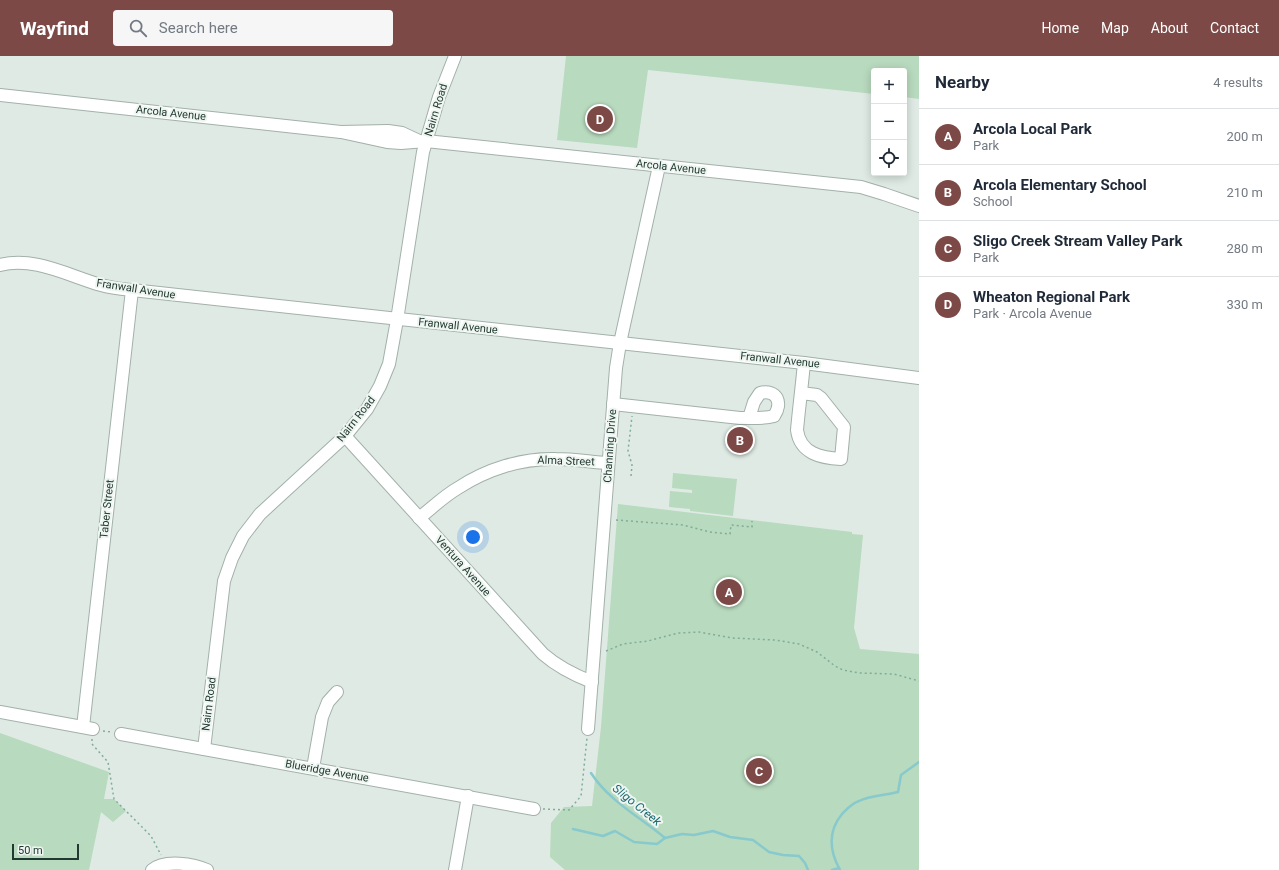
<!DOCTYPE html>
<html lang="en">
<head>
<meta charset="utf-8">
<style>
  :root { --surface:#fff; --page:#f6f6f7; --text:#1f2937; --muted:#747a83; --line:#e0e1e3; --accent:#7c4946 }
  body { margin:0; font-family:Roboto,sans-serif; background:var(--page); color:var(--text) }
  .controls { position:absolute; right:12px; top:12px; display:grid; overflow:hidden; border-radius:4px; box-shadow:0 2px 10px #0003 }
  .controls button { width:36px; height:36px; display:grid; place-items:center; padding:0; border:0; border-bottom:1px solid var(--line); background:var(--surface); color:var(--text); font:20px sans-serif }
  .scale { position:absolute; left:12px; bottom:10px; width:67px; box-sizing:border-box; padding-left:4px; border:2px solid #213930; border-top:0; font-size:11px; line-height:14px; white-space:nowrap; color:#213930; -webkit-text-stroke:3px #eff6f2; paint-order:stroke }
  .you { position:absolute; left:473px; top:481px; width:14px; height:14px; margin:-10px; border:3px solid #fff; border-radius:50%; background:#1a73e8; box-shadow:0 0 0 6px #1a73e833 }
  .badge { display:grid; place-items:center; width:26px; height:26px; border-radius:50%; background:var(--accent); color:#fff; font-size:13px; font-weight:700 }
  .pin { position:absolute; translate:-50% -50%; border:2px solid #fff; box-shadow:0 1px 4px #0006 }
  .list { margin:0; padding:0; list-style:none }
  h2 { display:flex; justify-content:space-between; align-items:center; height:52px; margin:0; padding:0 16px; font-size:17px }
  h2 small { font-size:13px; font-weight:400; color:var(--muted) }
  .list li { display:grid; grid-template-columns:26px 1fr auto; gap:12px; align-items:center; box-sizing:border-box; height:56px; padding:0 16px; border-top:1px solid var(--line) }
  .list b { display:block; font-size:15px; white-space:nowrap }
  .list p { margin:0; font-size:13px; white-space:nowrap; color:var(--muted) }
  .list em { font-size:13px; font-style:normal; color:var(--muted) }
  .icon { flex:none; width:22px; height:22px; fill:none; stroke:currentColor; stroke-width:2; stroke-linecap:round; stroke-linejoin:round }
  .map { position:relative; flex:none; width:919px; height:814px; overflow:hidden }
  header { display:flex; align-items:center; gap:24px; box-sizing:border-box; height:56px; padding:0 20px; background:var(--accent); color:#fff }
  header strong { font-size:19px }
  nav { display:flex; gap:22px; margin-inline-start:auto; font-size:14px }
  .search { width:280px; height:36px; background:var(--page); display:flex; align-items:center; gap:10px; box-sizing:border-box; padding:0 14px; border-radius:4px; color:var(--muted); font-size:15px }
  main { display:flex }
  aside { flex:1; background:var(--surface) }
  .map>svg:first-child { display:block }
  .green { fill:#b8dabe }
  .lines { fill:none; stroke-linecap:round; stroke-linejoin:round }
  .stream { stroke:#88c9cd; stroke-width:2.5 }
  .minor-casing { stroke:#a2b1aa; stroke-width:14 }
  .path { stroke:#80ac9a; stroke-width:1.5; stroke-dasharray:2 3; stroke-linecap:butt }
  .minor { stroke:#fff; stroke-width:12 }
  .labels { text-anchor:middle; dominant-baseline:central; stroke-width:4; stroke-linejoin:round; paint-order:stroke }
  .street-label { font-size:11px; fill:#213930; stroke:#eff6f2 }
  .water-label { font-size:12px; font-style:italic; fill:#1d6b72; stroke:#eff6f2 }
</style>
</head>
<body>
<header>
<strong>Wayfind</strong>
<div class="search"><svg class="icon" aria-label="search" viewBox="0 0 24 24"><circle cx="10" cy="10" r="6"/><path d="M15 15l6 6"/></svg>Search here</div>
<nav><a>Home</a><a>Map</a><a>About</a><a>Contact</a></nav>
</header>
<main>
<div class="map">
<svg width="919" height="814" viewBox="0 0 919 814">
  <rect width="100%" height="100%" fill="#dfeae4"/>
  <g class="green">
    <polygon points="566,0 919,0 919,43 904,41 904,15 874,15 874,38 648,14 637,92 557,84"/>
    <polygon points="673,417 737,423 733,460 690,455 690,453 669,451 670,435 692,437 692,434 672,432"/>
    <polygon points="618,448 852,476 852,478 863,479 854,572 860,593 919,598 919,814 565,814 550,801 551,767 564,751 592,750 601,671"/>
    <polygon points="0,677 109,716 104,743 114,743 126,755 113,766 101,756 89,814 0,814"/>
  </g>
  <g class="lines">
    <g class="stream">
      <path d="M 591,717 C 609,745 640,761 665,782 L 682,778 L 694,779 L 713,775 L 730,781 L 753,784 L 769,796 L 783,799 L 799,800 L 805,807 L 808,814"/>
      <polyline points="573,773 603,780 615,775 634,786 657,788 665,782"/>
      <path d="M 839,812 C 829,793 828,775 842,758 C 847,753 852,747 859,745 C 869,740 887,739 898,736 L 901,719 L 919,706"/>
      <polyline points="832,814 839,812 840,814"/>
    </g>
    <g class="minor-casing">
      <g id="minor">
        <polyline points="0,39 341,76 388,75 402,77 417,84"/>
        <polyline points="341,76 387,86 401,87 426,85 861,131 884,138 919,150"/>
        <path d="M 0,209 C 34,200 69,220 101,229 C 111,232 122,233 132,234 L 804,307 L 919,322"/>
        <path d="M 801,337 L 817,339 L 821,342 L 844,371 L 841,403 C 822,402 800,398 797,374 C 799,352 802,329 804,307"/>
        <path d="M 613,348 L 740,362 C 751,362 763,363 774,360 C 783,347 777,333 760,337 L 754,346 L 749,362"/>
        <path d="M 345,380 L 543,598 C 558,611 574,619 592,626"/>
        <path d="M 419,462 C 432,452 444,440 458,432 C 487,413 522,402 556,403 C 574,403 591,406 608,407"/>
        <polyline points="0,656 93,673"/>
        <polyline points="83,671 132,234"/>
        <polyline points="588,673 616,312 620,287 659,110"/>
        <polyline points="121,678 534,753"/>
        <polyline points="204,693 224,525 232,502 243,480 260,458 345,380 367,353 380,330 389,308 397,264 423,96 439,41 455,0"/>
        <polyline points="313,712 322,661 328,646 337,636"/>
        <path d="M 152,814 C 165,803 194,808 207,814"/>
        <polyline points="455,814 468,740"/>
      </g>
    </g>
    <g class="path">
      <polyline points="631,420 632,409 628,395 632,360"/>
      <polyline points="616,464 683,469 710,476 730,478 731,469 752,471 752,465"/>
      <polyline points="606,595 623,588 648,585 678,577 699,576 732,582 775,584 799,588 817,596 835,610 843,614 859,617 894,618 919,625"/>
      <polyline points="103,675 111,676"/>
      <polyline points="92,683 92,688 108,706 114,743 151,780 161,799"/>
      <polyline points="543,753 569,754 581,740 587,682"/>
    </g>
    <use href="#minor" class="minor"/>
  </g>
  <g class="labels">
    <g class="street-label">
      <text transform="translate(436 54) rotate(-73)">Nairn Road</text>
      <text transform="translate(171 57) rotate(6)">Arcola Avenue</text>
      <text transform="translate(671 111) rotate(6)">Arcola Avenue</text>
      <text transform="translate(136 233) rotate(9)">Franwall Avenue</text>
      <text transform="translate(458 270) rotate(6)">Franwall Avenue</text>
      <text transform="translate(780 304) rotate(6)">Franwall Avenue</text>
      <text transform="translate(356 363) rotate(-52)">Nairn Road</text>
      <text transform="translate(610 390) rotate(-86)">Channing Drive</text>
      <text transform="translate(566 405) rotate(2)">Alma Street</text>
      <text transform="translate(107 453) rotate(-84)">Taber Street</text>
      <text transform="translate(463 510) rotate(48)">Ventura Avenue</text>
      <text transform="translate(209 648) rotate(-83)">Nairn Road</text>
      <text transform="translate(327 715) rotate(10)">Blueridge Avenue</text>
    </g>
    <g class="water-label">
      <text transform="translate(637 749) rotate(39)">Sligo Creek</text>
    </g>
  </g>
</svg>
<div class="controls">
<button>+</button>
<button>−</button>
<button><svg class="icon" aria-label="locate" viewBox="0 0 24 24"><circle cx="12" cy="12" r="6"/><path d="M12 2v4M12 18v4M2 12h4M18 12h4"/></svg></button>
</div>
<div class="scale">50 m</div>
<div class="you"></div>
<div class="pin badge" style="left:729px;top:536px">A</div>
<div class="pin badge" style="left:740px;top:384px">B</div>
<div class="pin badge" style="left:759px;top:715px">C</div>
<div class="pin badge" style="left:600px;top:63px">D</div>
</div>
<aside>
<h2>Nearby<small>4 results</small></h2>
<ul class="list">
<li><span class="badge">A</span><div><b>Arcola Local Park</b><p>Park</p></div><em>200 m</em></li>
<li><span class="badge">B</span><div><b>Arcola Elementary School</b><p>School</p></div><em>210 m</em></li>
<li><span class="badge">C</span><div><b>Sligo Creek Stream Valley Park</b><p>Park</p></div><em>280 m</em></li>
<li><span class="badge">D</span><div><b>Wheaton Regional Park</b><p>Park · Arcola Avenue</p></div><em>330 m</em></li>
</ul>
</aside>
</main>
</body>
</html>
